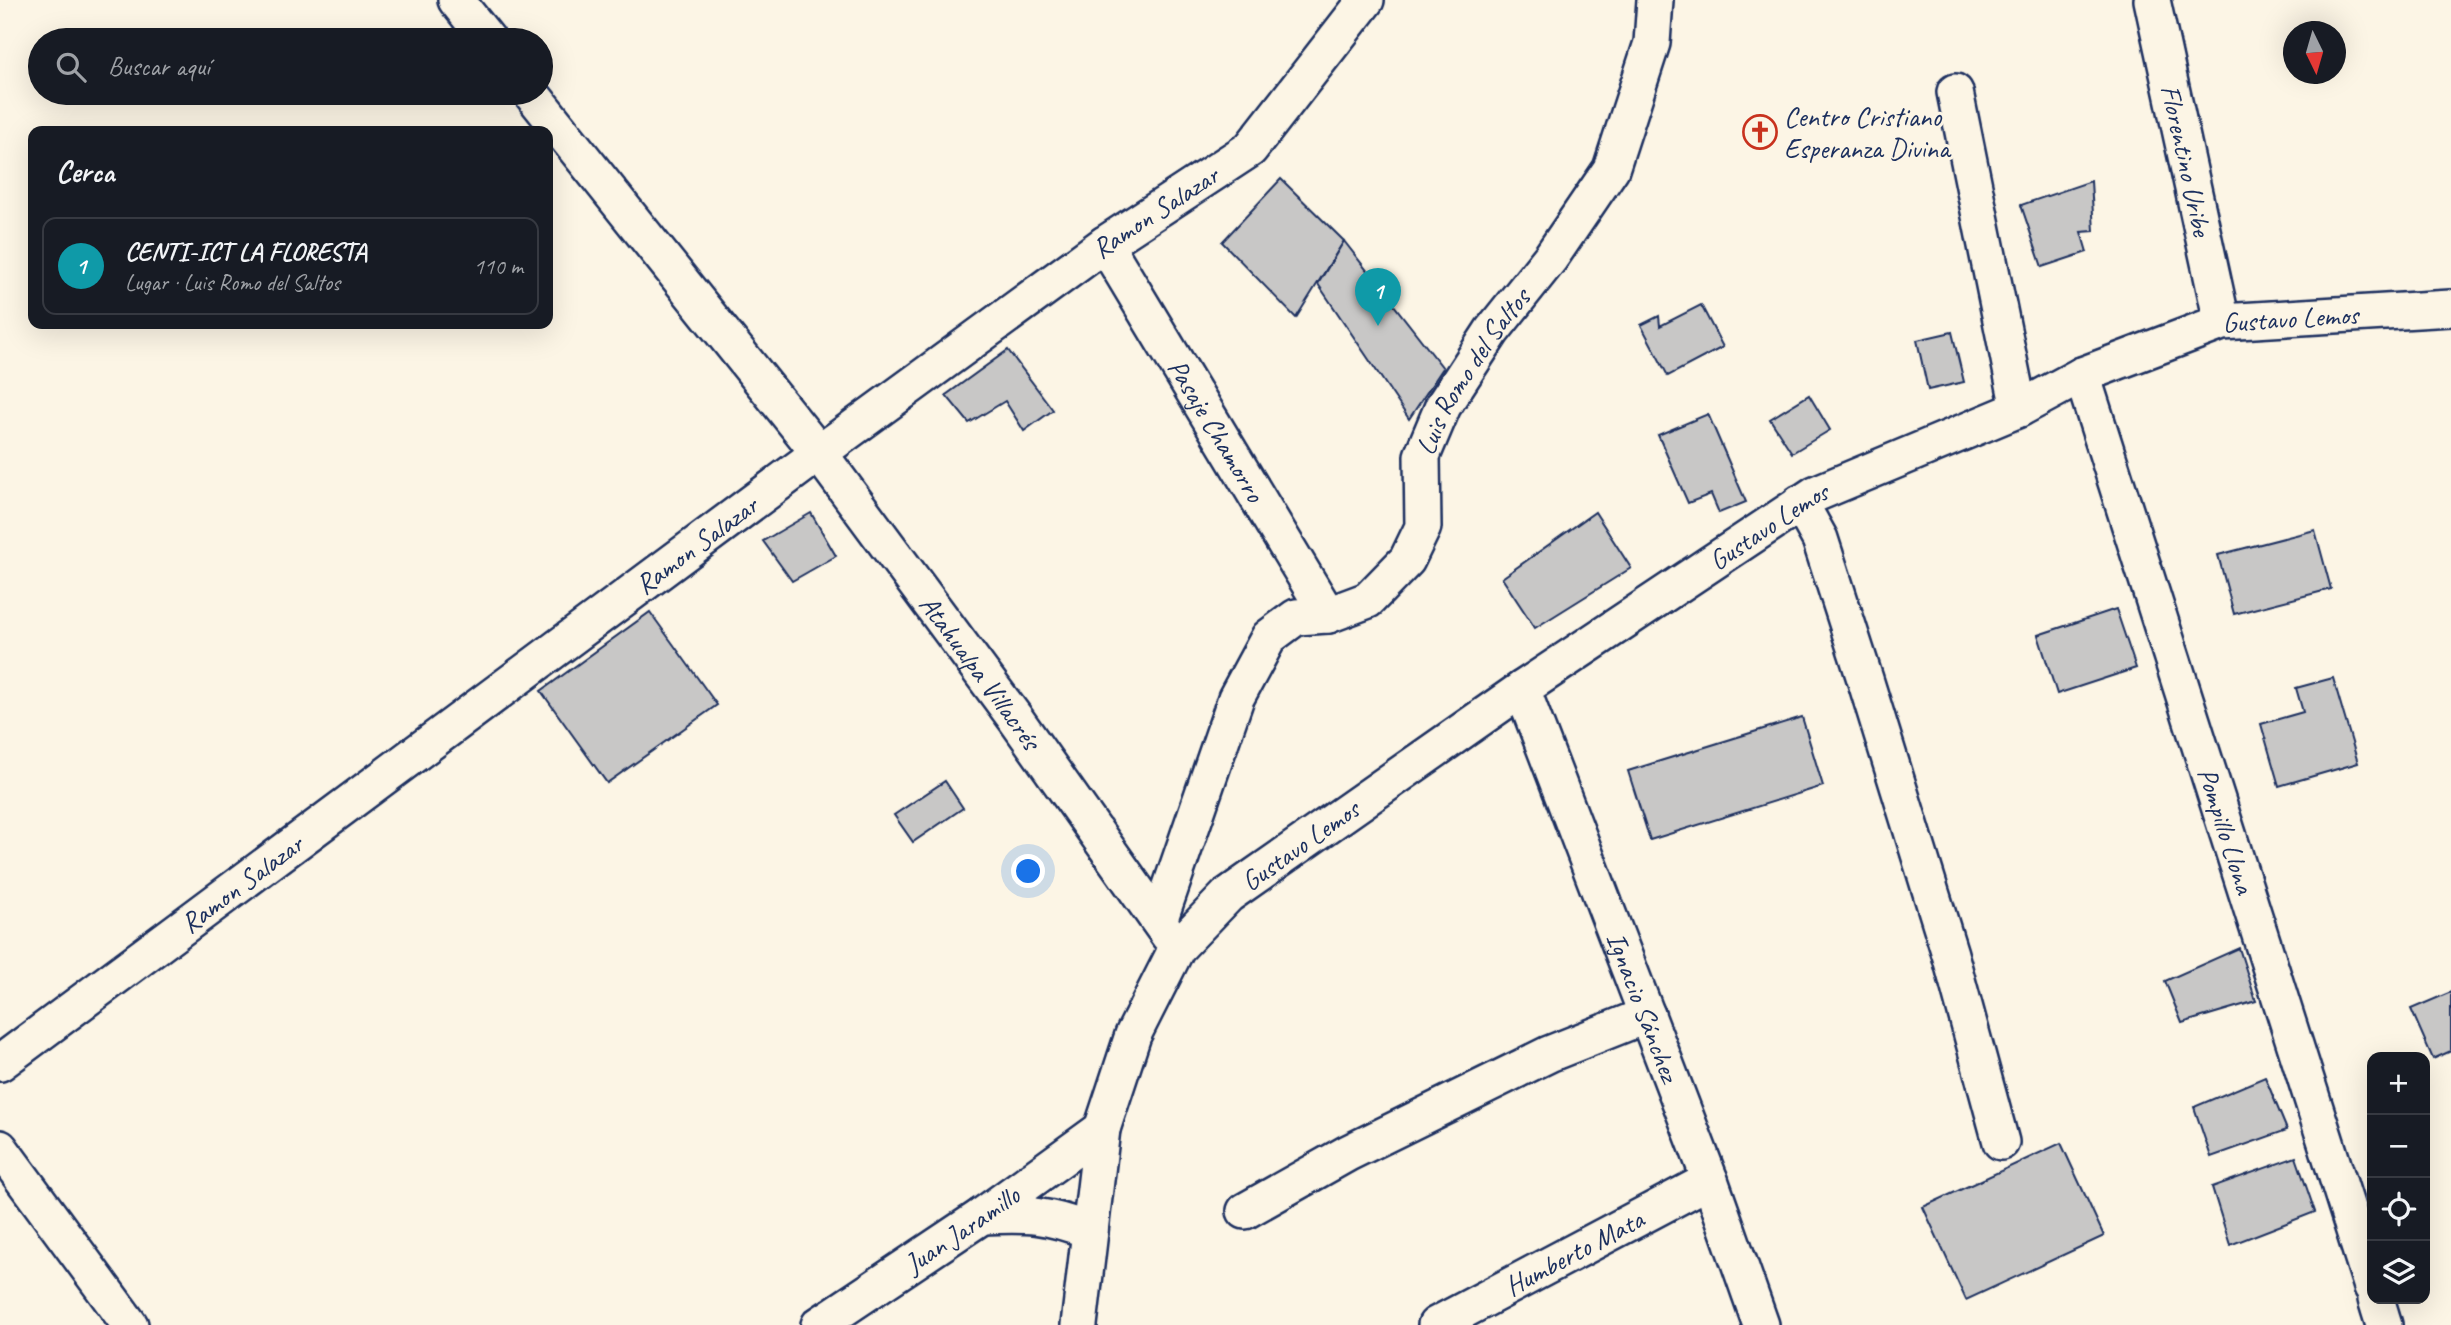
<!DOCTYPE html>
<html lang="es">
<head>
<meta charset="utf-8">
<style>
  :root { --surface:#171b24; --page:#20242c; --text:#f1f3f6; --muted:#9ea1a6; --line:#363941; --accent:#8c9099 }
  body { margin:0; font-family:Caveat,sans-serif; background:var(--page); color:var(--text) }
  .controls { position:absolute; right:21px; bottom:21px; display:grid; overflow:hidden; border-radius:14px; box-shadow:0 7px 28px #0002 }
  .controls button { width:63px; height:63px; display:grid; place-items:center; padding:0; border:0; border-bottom:2px solid var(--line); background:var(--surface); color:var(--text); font:35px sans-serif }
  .compass { position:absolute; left:2283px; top:21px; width:63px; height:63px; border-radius:50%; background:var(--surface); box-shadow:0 7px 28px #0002; rotate:175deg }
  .you { position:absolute; left:1029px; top:872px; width:24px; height:24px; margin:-18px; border:5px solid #fff; border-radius:50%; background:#1a73e8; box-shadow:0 0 0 10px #1a73e833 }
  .badge { display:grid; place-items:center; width:46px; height:46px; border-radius:50%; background:var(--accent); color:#fff; font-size:23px; font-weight:700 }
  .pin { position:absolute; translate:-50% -58px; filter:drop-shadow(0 2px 4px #0008) }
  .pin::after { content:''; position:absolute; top:37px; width:24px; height:21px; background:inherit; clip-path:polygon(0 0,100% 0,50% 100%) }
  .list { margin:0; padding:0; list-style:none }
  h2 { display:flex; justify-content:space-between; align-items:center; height:91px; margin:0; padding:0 28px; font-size:30px }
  h2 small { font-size:23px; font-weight:400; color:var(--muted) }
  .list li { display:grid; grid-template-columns:46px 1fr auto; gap:21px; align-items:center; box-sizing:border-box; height:98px; margin:0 14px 14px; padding:0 14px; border:2px solid var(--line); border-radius:14px }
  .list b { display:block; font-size:26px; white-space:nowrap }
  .list p { margin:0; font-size:23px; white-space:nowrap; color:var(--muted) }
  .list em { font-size:23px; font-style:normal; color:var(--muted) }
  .icon { flex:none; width:38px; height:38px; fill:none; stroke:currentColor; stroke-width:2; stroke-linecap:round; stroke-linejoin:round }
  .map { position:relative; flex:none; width:2451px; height:1325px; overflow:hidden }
  .search { position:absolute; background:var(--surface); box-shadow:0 7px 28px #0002; left:28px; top:28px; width:525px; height:77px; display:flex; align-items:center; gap:18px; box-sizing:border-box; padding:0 24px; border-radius:38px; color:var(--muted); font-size:26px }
  .panel { position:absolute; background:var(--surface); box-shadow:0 7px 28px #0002; left:28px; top:126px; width:525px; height:203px; border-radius:14px }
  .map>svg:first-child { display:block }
  .building { fill:#c8c7c6; stroke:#1b2f5e; stroke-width:2 }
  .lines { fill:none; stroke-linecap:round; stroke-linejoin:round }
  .street-casing { stroke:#1b2f5e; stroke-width:40 }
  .street { stroke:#fcf5e5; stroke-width:35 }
  .labels { text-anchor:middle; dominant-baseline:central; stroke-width:6; stroke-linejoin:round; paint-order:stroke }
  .poi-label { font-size:28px; fill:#1b2f5e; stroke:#fcf5e5; text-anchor:start }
  .street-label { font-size:28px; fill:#1b2f5e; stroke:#fcf5e5 }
</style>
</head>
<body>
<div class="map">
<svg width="2451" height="1325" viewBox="0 0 2451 1325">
  <rect width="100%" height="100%" fill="#fcf5e5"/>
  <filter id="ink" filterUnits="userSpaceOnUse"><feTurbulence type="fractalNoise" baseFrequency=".0143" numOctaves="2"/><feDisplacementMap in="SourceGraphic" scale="14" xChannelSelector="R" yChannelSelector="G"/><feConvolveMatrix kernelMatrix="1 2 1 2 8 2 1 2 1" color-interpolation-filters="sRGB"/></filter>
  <g filter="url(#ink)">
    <g class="building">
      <polygon points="1281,179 1344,241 1296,318 1222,242"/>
      <polygon points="2091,181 2094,231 2081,232 2087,252 2042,267 2021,205"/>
      <polygon points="1344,241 1443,368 1409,419 1318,284"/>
      <polygon points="1701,305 1723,347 1668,376 1641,325 1659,316 1660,326"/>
      <polygon points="1952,332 1964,382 1928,390 1917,340"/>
      <polygon points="1008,350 1053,410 1024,431 1005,401 969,423 946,395"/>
      <polygon points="1809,395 1830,430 1792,453 1770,419"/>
      <polygon points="1708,414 1746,502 1719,513 1711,494 1688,503 1658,435"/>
      <polygon points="1595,512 1631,568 1535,628 1502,578"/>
      <polygon points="811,513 836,556 792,581 763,541"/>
      <polygon points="2315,530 2331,589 2234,614 2218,555"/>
      <polygon points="2116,609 2136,668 2057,694 2038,635"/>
      <polygon points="650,612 717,705 607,783 541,691"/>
      <polygon points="2333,678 2358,763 2279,786 2261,724 2303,712 2296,688"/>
      <polygon points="1802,717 1823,786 1650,840 1628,771"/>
      <polygon points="945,781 963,808 913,842 894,815"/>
      <polygon points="2239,948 2256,1001 2182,1023 2165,981"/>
      <polygon points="2451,992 2451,1051 2433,1059 2411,1009"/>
      <polygon points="2265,1077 2287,1130 2211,1157 2194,1107"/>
      <polygon points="2061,1143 2104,1236 1966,1300 1923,1207"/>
      <polygon points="2296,1157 2315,1212 2230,1245 2212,1187"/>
    </g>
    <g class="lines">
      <g class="street-casing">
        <g id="street">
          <polyline points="456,0 488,40"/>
          <path id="s1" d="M 2152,0 L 2222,322"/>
          <polyline points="1955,92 2019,409"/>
          <path id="s2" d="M 531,93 L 819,453 L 1015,718 L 1169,936"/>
          <path id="s3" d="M 1105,244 L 1328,615"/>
          <path id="s4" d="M 2082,375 L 2372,1287"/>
          <polyline points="1800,503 1820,539 1865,679 1950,954 2001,1142"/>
          <path id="s5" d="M 1522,689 L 1710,1180 L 1761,1325"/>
          <path id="s6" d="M 1159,921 L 1236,698 L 1269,637 L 1296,617 L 1328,615 L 1368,600 L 1407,560 L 1423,527 L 1422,456 L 1443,406 L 1492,331 L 1551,257 L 1611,169 L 1652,43 L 1655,0"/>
          <path id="s7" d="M 0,1063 L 819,453 L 1105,244 L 1250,149 L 1366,0"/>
          <polyline points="0,1148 130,1325"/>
          <polyline points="1245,1211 1348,1153 1549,1054 1647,1015"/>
          <path d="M 982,1216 C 1028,1214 1046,1214 1090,1231"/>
          <polyline points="2376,1299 2384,1325"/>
          <path id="s8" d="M 819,1325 L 982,1216 L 1102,1129"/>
          <path id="s9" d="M 1079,1325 L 1102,1129 L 1133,1035 L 1177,948 L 1228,895 L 1522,689 L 1815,494 L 2019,409 L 2082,375 L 2222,322 L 2451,308"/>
          <path id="s10" d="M 1436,1325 L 1710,1180"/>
        </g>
      </g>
      <use href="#street" class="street"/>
    </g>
  </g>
  <defs>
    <g id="church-ring" transform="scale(1.75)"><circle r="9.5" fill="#fcf5e5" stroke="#c8321e" stroke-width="1.5"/><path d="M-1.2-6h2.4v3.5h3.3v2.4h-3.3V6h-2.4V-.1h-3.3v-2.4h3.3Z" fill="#c8321e"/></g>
  </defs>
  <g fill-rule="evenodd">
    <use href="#church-ring" x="1760" y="132"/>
  </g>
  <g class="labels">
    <g class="poi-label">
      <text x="1784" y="116">Centro Cristiano<tspan x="1784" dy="32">Esperanza Divina</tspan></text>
    </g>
    <g class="street-label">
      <text stroke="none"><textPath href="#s1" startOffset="164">Florentino Uribe</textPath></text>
      <text stroke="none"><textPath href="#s7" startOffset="1435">Ramon Salazar</textPath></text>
      <text stroke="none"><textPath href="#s9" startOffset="1689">Gustavo Lemos</textPath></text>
      <text stroke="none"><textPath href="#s6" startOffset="676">Luis Romo del Saltos</textPath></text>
      <text stroke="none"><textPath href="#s3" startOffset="217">Pasaje Chamorro</textPath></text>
      <text stroke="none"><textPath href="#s9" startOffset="1122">Gustavo Lemos</textPath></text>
      <text stroke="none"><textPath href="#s7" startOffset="868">Ramon Salazar</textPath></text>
      <text stroke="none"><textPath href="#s2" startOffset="733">Atahualpa Villacrés</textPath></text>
      <text stroke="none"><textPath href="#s4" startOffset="478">Pompillo Llona</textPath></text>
      <text stroke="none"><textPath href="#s9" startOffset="555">Gustavo Lemos</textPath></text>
      <text stroke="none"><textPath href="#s7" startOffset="301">Ramon Salazar</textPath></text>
      <text stroke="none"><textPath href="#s5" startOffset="340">Ignacio Sánchez</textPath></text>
      <text stroke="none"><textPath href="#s8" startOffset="172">Juan Jaramillo</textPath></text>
      <text stroke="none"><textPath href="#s10" startOffset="156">Humberto Mata</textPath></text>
    </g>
  </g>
</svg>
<div class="controls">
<button>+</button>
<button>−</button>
<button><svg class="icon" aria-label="locate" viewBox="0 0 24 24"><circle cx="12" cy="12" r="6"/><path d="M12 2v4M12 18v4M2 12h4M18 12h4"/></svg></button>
<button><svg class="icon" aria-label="layers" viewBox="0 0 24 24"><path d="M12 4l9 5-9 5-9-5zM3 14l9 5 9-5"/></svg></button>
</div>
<svg class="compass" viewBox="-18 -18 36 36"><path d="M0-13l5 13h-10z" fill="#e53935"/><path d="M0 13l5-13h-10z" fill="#9ea1a6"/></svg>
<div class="you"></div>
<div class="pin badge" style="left:1378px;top:326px;background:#0f9aa8">1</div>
<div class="search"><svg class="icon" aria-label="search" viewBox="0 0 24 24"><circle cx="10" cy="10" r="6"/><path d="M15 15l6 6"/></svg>Buscar aquí</div>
<section class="panel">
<h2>Cerca<small></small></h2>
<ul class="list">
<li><span class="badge" style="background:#0f9aa8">1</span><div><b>CENTI-ICT LA FLORESTA</b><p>Lugar · Luis Romo del Saltos</p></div><em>110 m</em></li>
</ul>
</section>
</div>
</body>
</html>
